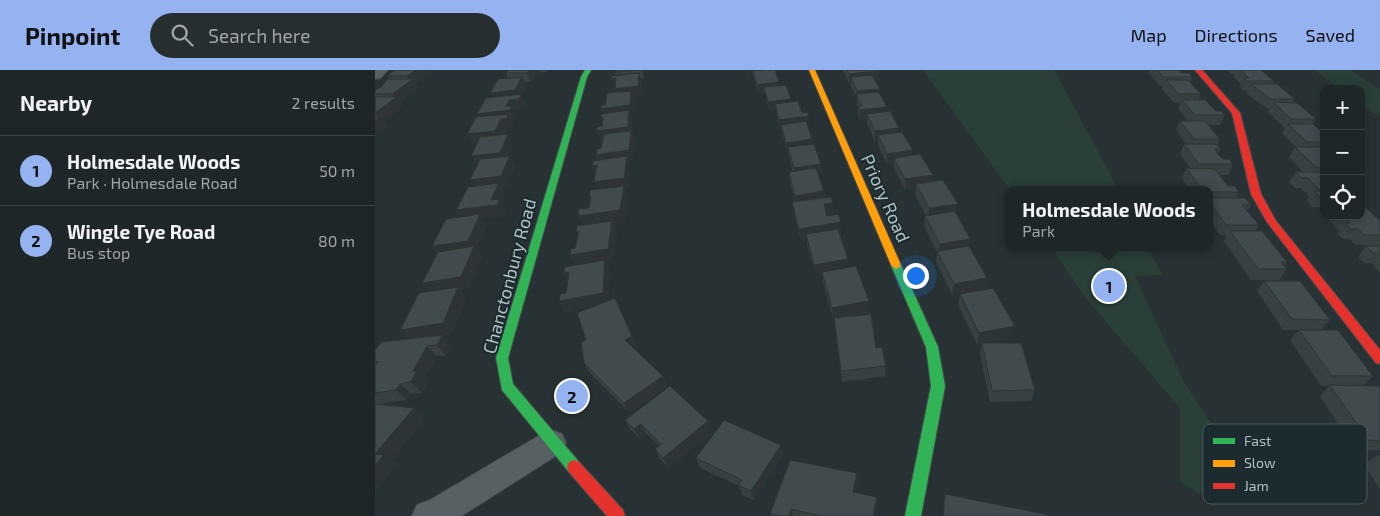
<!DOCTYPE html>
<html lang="en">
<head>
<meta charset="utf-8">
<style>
  :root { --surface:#1e2627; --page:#262e2f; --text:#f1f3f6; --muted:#a1a5a7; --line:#3c4344; --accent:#95b2f1 }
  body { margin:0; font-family:"Exo 2",sans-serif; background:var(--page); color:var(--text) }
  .controls { position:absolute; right:15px; top:15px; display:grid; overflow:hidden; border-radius:10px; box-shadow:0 2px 12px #0003 }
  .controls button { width:45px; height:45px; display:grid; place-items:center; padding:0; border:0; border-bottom:1px solid var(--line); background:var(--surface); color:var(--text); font:25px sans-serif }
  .you { position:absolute; left:540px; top:205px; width:18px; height:18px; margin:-12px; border:4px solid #fff; border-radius:50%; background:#1a73e8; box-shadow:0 0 0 8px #1a73e833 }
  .badge { display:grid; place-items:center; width:32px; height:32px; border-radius:50%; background:var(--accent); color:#111; font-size:16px; font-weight:700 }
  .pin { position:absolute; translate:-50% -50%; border:2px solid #fff; box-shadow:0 1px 5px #0006 }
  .popup { position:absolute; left:630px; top:116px; width:208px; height:65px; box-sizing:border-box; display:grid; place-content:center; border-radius:10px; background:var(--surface); filter:drop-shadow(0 1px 4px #0005); font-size:16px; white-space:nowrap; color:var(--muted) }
  .popup b { font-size:19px; color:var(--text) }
  .popup::after { content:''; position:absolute; left:50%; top:100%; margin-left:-10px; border:10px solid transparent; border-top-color:var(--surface) }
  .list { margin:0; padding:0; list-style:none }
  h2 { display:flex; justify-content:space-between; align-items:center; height:65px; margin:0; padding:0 20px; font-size:21px }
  h2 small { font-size:16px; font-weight:400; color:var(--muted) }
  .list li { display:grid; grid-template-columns:32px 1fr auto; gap:15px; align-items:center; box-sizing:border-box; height:70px; padding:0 20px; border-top:1px solid var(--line) }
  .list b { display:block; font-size:19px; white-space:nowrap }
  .list p { margin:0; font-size:16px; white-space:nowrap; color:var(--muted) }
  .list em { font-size:16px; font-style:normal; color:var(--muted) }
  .icon { flex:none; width:28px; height:28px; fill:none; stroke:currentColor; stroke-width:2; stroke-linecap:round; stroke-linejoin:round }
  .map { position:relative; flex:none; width:1005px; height:446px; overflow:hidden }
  header { display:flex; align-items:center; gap:30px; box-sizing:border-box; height:70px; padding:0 25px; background:var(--accent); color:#111 }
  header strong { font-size:24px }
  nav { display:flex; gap:28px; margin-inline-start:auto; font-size:18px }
  .search { width:350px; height:45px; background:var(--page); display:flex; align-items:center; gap:12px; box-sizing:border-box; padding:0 18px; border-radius:28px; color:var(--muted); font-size:19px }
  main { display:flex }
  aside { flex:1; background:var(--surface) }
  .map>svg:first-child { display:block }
  .green { fill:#293f37 }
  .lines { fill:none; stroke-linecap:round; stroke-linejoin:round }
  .street-casing { stroke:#464d4f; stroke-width:2 }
  .fast-casing { stroke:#464d4f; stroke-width:2 }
  .slow-casing { stroke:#464d4f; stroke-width:2 }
  .jam-casing { stroke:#464d4f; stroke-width:2 }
  .street { fill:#576062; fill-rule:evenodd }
  .fast { fill:#30b455; fill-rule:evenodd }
  .slow { fill:#ff9f0a; fill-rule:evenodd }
  .jam { fill:#e5322d; fill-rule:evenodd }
  .wall { fill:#384041 }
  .shaded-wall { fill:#2e3435 }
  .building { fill:#414a4c; stroke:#2e3435 }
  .labels { text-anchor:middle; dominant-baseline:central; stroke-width:4; stroke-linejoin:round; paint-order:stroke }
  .street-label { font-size:18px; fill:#b0c2c6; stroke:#1b2b2f }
  .key { fill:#1b2b2f; stroke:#48585c; stroke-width:1 }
  .key-label { font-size:14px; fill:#b0c2c6 }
</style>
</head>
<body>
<header>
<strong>Pinpoint</strong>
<div class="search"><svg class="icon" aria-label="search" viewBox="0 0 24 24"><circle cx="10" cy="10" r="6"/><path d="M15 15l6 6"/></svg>Search here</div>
<nav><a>Map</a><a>Directions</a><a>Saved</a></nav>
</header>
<main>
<aside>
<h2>Nearby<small>2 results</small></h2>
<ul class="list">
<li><span class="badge">1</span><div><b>Holmesdale Woods</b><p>Park · Holmesdale Road</p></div><em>50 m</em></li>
<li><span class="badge">2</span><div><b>Wingle Tye Road</b><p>Bus stop</p></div><em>80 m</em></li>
</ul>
</aside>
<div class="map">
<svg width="1005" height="446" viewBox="0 0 1005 446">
  <rect width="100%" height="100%" fill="#283234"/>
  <g class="green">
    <polygon points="548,0 679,0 744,120 635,120"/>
    <polygon points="940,0 976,0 1005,20 1005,44 998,43 986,35 986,19 965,19"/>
    <polygon points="676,177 773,177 787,205 760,206 809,312 847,370 838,432 805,412 805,338 710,227"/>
  </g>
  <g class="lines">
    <g class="street-casing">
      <g id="street">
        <polygon points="0,0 13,0 5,8 0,9"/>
        <polygon points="177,360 187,364 191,373 187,382 86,446 37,446 42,435 55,430 167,364"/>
      </g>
    </g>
    <g class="fast-casing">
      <g id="fast">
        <polygon points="210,0 216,0 212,7 133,288 138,314 204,392 206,397 204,402 199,404 194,402 127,320 121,288 206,7"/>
        <polygon points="521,191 526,195 563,277 570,316 546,446 530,446 556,316 551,277 516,195"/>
      </g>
    </g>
    <g class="slow-casing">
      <polygon id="slow" points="434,0 440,0 526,195 525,198 521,199 516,195"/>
    </g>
    <g class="jam-casing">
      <g id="jam">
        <polygon points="820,0 827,0 865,43 886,124 901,151 1005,280 1005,294 1001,293 892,152 876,124 857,43"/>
        <polygon points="199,390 204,392 248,440 250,446 232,446 194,402 192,397 194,392"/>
      </g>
    </g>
    <use href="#street" class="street"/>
    <use href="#fast" class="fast"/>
    <use href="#slow" class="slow"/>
    <use href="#jam" class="jam"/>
  </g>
  <g class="wall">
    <polygon points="20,0 56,0 56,2 40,13 43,18 25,32 28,36 8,52 12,57 0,66 0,20 6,17 14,9 12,6"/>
    <polygon points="134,0 173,0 171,2 166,2 156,12 149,12 151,16 146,25 150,34 149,38 139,39 142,45 140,50 137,50 138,53 137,58 131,58 128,65 138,74 133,86 140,96 132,117 127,117 130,123 127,131 131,139 129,146 108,148 112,155 101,179 107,187 94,218 85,219 91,228 77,264 67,266 76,276 71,286 62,286 50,308 53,311 47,323 36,324 32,330 2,334 39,338 50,348 16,390 22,394 0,421 0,280 34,269 25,260 54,221 62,183 57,176 85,147 98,116 95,110 102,96 102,73 97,74 104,47 118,27 133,8 131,3"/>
    <polygon points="241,0 271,0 269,9 266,9 267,12 266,26 258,26 259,30 258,45 255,45 257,50 257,62 260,71 257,90 253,91 255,96 253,118 250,119 253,126 249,151 238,153 242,161 238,190 231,191 235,200 233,231 262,277 259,278 288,306 292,316 255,343 215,303 209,293 211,270 219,236 190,242 184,231 191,223 193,211 189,203 200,195 200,178 207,155 222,119 219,112 220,104 217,96 223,90 221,85 226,78 228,71 226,71 222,61 227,56 228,44 230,35 241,22 236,9 241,6 240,2"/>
    <polygon points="370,0 400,0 404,15 416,29 417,32 427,43 435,56 433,56 437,69 438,74 446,94 447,104 443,104 449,121 450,128 458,133 459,144 452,145 452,146 467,163 464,163 473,189 473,198 494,231 494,242 463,248 501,278 511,296 510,306 467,312 459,248 458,248 448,213 447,204 441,205 432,175 432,169 426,170 419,143 417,132 420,132 415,113 414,102 418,102 413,82 407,64 407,59 405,60 401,40 394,41 390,23 383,24 379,7 371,8"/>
    <polygon points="468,0 502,0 503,10 500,10 505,19 505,24 512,41 537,85 558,105 557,111 581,144 594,177 612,208 610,219 577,225 561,192 562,182 549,156 550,146 551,146 540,124 541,118 530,119 519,98 519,93 512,94 503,75 503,70 500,71 492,53 492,49 485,50 484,46 483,37 482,34 482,28 476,16 476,13 474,13"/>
    <polygon points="775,0 804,0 806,3 817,7 815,13 826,24 823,30 841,41 850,45 845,55 833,55 845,69 842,75 846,79 843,84 848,89 858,94 853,105 844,105 853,116 864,122 861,128 876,135 872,141 884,155 880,161 912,192 909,196 912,199 904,210 876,210 849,171 852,165 845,165 834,149 834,120 814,120 807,108 811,98 815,98 805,84 809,74 811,74 801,60 805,51 813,51 803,39 805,33 799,33 787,19 788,16 785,16 774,3"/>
    <polygon points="852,0 886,0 899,11 898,14 920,29 918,32 941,49 938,54 949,64 949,137 936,137 932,131 934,127 926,118 920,118 914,112 921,102 928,102 914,87 920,77 921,77 907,64 910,58 893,42 895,39 891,38 871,23 872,20 868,20 864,17 866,14 859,7 860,4 856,4"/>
    <polygon points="951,146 986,146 1005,151 1005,176 980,175 975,169 968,169 962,163 964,161"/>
    <polygon points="991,176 1005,176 1005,203 996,193 989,193 983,187"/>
    <polygon points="889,211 955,250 946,260 998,306 988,316 1005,316 1005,380 980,380 945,326 954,316 946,316 915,270 924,260 908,260 882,221"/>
    <polygon points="585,224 637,267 602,274 583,235"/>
    <polygon points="607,273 660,320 656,331 615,332 605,284"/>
    <polygon points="250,350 333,351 337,361 294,398 285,389 280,379 284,376 272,364 265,369 256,360"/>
    <polygon points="408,384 379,430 367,425 364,416 325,398 321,388"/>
    <polygon points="1002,385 1005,385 1005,419 989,395"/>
    <polygon points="482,403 483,413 480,423 502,436 500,446 396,446 395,444"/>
  </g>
  <g class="shaded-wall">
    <polygon points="41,0 56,0 56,2 40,13 43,18 25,32 28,36 8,52 12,57 0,66 0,51 4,48 0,43 20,29 17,24 35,11 32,6"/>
    <polygon points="155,0 165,0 166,2 156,12 152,3"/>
    <polygon points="266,0 271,0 269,9"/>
    <polygon points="370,0 392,0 378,1 379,7 371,8"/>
    <polygon points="503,1 503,10 478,12 476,7 476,13 474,13 474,4"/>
    <polygon points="264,3 267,12 266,26 258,26 259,30 258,45 255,45 257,50 257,62 260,71 257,90 253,91 255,96 253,118 250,119 253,126 249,151 238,153 242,161 238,190 231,191 235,200 233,234 190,242 184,231 228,223 200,195 195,185 233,179 208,157 203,146 245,140 223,122 219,112 225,95 221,85 255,67 226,71 222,61 253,57 229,48 226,39 243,28 240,19"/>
    <polygon points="147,7 151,16 146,25 150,34 149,38 139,39 142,45 140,50 137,50 138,53 137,58 131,58 125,71 97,74 92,64 107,54 102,44 120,32 115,23"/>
    <polygon points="241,8 244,18 239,18 236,9"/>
    <polygon points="404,12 405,21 389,17 390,23 383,24 382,15"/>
    <polygon points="505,19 505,28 483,26 482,21"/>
    <polygon points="416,29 417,38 400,34 401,40 394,41 393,32"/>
    <polygon points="512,37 512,46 492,44 492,49 485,50 485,40"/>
    <polygon points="434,46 435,56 407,59 406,55 407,59 405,60 404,50"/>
    <polygon points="524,58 524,68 503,65 503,70 500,71 500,61"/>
    <polygon points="133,64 138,74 130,93 102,96 96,86"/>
    <polygon points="437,69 438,79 413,77 413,82 411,73"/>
    <polygon points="538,80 537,90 519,88 519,93 512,94 512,84"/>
    <polygon points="135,86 140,96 132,117 127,117 130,123 127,131 131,139 129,146 108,148 112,155 101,179 107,187 94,218 85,219 91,228 77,264 67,266 76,276 71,286 62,275 35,271 25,260 56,224 47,213 65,187 57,176 88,151 81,140 101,120 95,110"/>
    <polygon points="446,94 447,104 420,108 419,98"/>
    <polygon points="222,95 221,106 217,96"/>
    <polygon points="558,105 557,116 541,114 541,118 530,119 530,109"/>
    <polygon points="449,121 450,131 421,136 420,126"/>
    <polygon points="458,133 459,144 450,145 449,134"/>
    <polygon points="583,134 581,144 553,148 554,138"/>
    <polygon points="466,152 467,163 432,168 431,164 432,169 426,170 424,159"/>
    <polygon points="595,169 594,180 564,185 565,174"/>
    <polygon points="473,189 473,200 441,205 439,195"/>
    <polygon points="194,202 195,214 189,203"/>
    <polygon points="612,208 610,219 577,225 579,214"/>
    <polygon points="240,228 262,277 255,280 250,270"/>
    <polygon points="494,231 494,242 458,248 457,238"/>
    <polygon points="640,256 637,267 602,274 604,263"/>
    <polygon points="52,276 62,286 50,308 53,311 47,323 36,312 38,301"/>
    <polygon points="288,306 292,316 255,343 249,333"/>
    <polygon points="25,314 36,324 32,330 21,320"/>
    <polygon points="39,338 50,348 16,390 22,394 0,421 0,384"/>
    <polygon points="333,351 337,361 294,398 288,388"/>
    <polygon points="266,354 272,364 265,369 259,359"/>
    <polygon points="406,375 408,384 379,430 376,421"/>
    <polygon points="482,403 483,413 478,431 478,422"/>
    <polygon points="502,427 502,436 500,446 498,446"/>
    <polygon points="416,439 418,446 414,446"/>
  </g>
  <g class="building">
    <polygon points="20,0 41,0 32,6 12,6"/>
    <polygon points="134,0 155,0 152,3 131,3"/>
    <polygon points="241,0 265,0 240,2"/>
    <polygon points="392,0 400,0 404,12 382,15 378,1"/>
    <polygon points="472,0 502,0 503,1 474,4"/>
    <polygon points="782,0 804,0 806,3 814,3 817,7 788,7"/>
    <polygon points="865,0 886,0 899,11 872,11 869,8 874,8"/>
    <polygon points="264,3 263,16 240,19 241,8 236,9 237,6"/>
    <polygon points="497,5 505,19 482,21 476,7"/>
    <polygon points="147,7 140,20 115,23 123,9"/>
    <polygon points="13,9 38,9 17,24 0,24 0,20 6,17"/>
    <polygon points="791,10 813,10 826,24 803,24"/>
    <polygon points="876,14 902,14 920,29 896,29"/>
    <polygon points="411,15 416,29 393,32 389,17"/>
    <polygon points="256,21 255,35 226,39 226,35 230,35 232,23"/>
    <polygon points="504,22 512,37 485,40 483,36 487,36 481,24"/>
    <polygon points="146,24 144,29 134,30 131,36 137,36 135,40 102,44 111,28"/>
    <polygon points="0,27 22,27 0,43"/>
    <polygon points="807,30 830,30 841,41 846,41 850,45 820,45"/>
    <polygon points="423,31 427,43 432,42 434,46 404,50 400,34"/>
    <polygon points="898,32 922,33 941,49 916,49"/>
    <polygon points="254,40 253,57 222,61 222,57 227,56 228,47 225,47 226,44"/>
    <polygon points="515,41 524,58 500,61 492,44"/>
    <polygon points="133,44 132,48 126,49 120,61 92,64 101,47"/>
    <polygon points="0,48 5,48 0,51"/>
    <polygon points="431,51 437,69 411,73 406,55"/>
    <polygon points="805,51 830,51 845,69 819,69"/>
    <polygon points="913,54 938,54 949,64 949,72 932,72"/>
    <polygon points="256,61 254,80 221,85 222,79 226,78 229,64"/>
    <polygon points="527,62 538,80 512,84 503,65"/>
    <polygon points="133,64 125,83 96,86 105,67"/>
    <polygon points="439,74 446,94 419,98 413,77"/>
    <polygon points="809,74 841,74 846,79 840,79 843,84 848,89 854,89 858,94 824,94"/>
    <polygon points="920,77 947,77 949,79 949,98 942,98"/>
    <polygon points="545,84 558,105 530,109 519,88"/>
    <polygon points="135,86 126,106 95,110 105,89"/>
    <polygon points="252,86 249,108 219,112 222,95 217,96 218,91"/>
    <polygon points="441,98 449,121 420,126 414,102"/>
    <polygon points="811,98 840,99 853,116 860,116 864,122 834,122 834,120 827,120"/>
    <polygon points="921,102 949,102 949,126 944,126 938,121 946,121 933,108 927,108"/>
    <polygon points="568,110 583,134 554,138 541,114"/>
    <polygon points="124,113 116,130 125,129 122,135 81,140 93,117"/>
    <polygon points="249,116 245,140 203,146 204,139 214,138 216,126 214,127 215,120"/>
    <polygon points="456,127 458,133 449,134 452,146 463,144 466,152 424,159 417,132"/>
    <polygon points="834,128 870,128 876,135 867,135 884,155 851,155 834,131"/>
    <polygon points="986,133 1005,151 1005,165 989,165 983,159 976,159 970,153 975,153 969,146 986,146"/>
    <polygon points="580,141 595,169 565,174 550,146"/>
    <polygon points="105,144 93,171 57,176 71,149"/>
    <polygon points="237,151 233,179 195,185 196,179 200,178 202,169 204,161 201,162 202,156"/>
    <polygon points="463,159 473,189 439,195 431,164"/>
    <polygon points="855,161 887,161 912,192 906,192 912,199 883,199"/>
    <polygon points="99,176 86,207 47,213 63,182"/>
    <polygon points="594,176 612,208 579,214 562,181"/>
    <polygon points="991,176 1005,176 1005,183 998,183"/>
    <polygon points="230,190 228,223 184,231 185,224 191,223 194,202 189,203 190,197"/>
    <polygon points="481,196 494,231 457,238 447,202"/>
    <polygon points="889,211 925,211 955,250 917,249"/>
    <polygon points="83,217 68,253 25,260 44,223"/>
    <polygon points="618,218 640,256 604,263 585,224"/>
    <polygon points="240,228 257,266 250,270 288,306 249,333 209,293 206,272 211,270 202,243"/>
    <polygon points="496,244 501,278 507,277 511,296 466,301 459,248"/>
    <polygon points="924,260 963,260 998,306 957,306"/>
    <polygon points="67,265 62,275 52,276 38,301 42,301 36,312 25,314 21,320 0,323 0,297 3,291 0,292 0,280 6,272"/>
    <polygon points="607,273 646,273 660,320 617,321"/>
    <polygon points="955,315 1005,316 1005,371 993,370"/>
    <polygon points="295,316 333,351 288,388 280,379 286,374 266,354 259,359 250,350"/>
    <polygon points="0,334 39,338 0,384 9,385 0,395"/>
    <polygon points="349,350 406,375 376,421 363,415 367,410 321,388"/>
    <polygon points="415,390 482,403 478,422 502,427 498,446 446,446 416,439 414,446 406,446 395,444"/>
    <polygon points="570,424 674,445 674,446 568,446"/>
  </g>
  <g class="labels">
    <g class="street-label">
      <text transform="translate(511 128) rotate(66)">Priory Road</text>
      <text transform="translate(134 206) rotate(-75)">Chanctonbury Road</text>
    </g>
  </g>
  <rect x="828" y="354" width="164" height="80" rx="8" class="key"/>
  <rect x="838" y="368" width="22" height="6" fill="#30b455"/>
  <rect x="838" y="390" width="22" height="7" fill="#ff9f0a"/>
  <rect x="838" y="413" width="22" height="6" fill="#e5322d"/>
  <g class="key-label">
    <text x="869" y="376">Fast</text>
    <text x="869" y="398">Slow</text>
    <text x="869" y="421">Jam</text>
  </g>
</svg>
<div class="controls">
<button>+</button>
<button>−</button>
<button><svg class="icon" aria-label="locate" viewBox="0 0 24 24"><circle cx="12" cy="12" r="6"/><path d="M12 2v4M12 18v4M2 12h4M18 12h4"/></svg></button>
</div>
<div class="you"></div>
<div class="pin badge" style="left:734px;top:216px">1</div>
<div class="popup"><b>Holmesdale Woods</b>Park</div>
<div class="pin badge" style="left:197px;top:326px">2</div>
</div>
</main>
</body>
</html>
